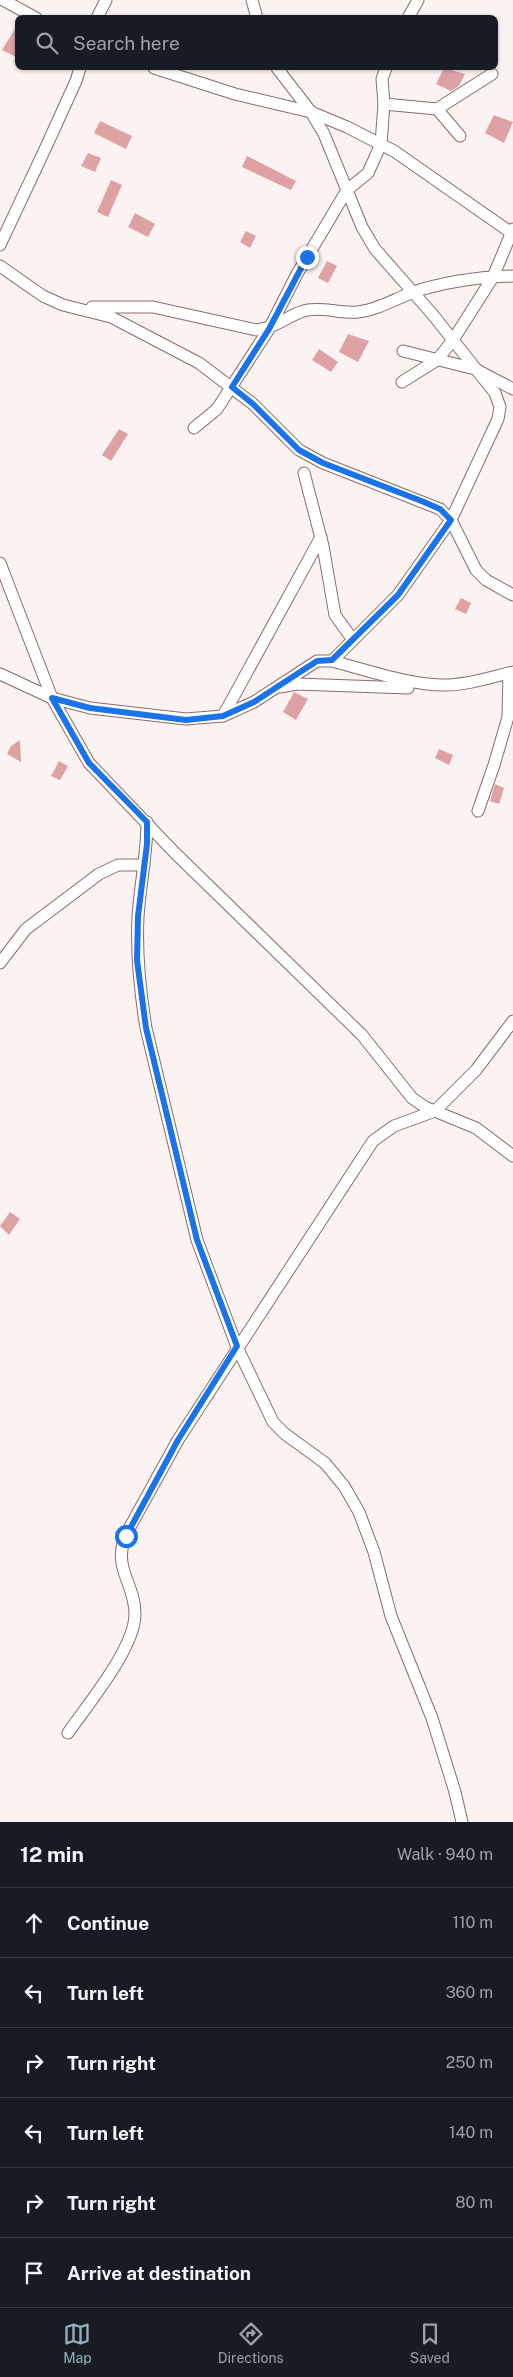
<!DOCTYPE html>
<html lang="en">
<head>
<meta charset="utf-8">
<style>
  :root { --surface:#171b24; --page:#242831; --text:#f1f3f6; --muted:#9ea1a6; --line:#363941; --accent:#94b1bd }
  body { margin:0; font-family:"Public Sans",sans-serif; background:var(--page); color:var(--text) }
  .stop { position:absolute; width:15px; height:15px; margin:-11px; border:4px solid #1a73e8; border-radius:50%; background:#fff }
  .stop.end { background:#1a73e8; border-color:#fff; box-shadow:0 1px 5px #0008 }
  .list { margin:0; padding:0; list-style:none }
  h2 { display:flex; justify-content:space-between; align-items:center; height:65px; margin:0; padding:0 20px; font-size:21px }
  h2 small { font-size:16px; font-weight:400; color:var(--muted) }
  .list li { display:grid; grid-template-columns:32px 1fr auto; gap:15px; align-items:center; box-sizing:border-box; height:70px; padding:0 20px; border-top:1px solid var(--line) }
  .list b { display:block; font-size:19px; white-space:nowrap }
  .list em { font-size:16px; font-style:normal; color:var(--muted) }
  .icon { flex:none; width:28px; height:28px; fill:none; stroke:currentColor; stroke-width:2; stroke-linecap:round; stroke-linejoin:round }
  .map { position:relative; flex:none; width:513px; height:1822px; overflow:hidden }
  .search { position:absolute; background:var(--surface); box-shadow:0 1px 4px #0004; left:15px; right:15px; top:15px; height:55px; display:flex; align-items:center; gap:12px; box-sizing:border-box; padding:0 18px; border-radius:8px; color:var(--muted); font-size:19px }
  .sheet { height:485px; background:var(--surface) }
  nav { display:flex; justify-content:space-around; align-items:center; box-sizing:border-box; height:70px; border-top:1px solid var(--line); background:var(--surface); font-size:14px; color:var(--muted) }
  nav a { display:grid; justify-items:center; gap:2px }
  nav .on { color:var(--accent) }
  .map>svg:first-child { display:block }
  .building { fill:#dfa2a4 }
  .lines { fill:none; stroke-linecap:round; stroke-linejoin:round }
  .minor-casing { stroke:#8e6a6b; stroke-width:13 }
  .minor { stroke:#fff; stroke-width:11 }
  .route { stroke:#1a73e8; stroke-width:6 }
</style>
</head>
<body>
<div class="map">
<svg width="513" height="1822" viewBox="0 0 513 1822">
  <rect width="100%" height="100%" fill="#fbf2f2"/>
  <g class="building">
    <polygon points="18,24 18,58 2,50"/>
    <polygon points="444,68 465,74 459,86 451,91 436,84"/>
    <polygon points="494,115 513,122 504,143 485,133"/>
    <polygon points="100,121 132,136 126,149 94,133"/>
    <polygon points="88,153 101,158 95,172 81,166"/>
    <polygon points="247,156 296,181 291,190 242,167"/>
    <polygon points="111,180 122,185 108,217 97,212"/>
    <polygon points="135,213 155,224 148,237 128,227"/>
    <polygon points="246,231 256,236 250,248 240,242"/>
    <polygon points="327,261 337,266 328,283 318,278"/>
    <polygon points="348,334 369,341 358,362 339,352"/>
    <polygon points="319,349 338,362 331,372 312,360"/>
    <polygon points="119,429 128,434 111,461 102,455"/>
    <polygon points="461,598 471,603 466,614 455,609"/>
    <polygon points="294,692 308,699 296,720 283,712"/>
    <polygon points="20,740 21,762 7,754 11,746"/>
    <polygon points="439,749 453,755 449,765 435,758"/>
    <polygon points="59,761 68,766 60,780 51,776"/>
    <polygon points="495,784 504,788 499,804 490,801"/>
    <polygon points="10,1212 20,1219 9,1235 0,1226"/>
  </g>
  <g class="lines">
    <g class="minor-casing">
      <g id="minor">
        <polyline points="3,0 36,18"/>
        <polyline points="252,0 257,18"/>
        <polyline points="97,18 106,0"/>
        <polyline points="408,18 418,0"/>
        <polyline points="154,68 235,94 311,112 347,127 394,151 513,234"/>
        <polyline points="277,68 311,112 324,134 362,227 375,249 433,315 495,393 500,407 498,419 451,520 398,595 332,661"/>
        <polyline points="384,104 437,109 492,74"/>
        <polyline points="437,109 460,136"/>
        <polyline points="0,245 46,147 76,81 80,68"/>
        <polyline points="0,266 43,296 63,305 111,317 199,363 253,404 299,450 323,463 440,509 451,520 476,570 486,580 513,595"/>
        <path d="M 92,307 L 153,307 L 256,330 C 278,328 292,312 308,310 C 325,307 341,314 358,312 C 377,310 393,300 411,293 C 443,282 480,277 513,276"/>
        <polyline points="403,351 475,369 513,389"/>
        <polyline points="402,382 437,360 453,340 493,277 513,229"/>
        <polyline points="194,428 217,409 269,329 297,274 347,190 368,173 381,144 384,104 382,79 386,68"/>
        <polyline points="304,473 323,546 335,615 353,640"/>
        <polyline points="0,563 52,698 89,763 174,852 362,1035 412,1098 425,1107 476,1128 513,1156"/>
        <path d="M 0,674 L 52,698 L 90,708 L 186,719 L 223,716 L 254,702 L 317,661 L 332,661 C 367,670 409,685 445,685 C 468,685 491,677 513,672"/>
        <polyline points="280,687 297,684 408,688"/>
        <polyline points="223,716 321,537"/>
        <polyline points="478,811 494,765 508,717 509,673"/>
        <path d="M 147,822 C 147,854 140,885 138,917 C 136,955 140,991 146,1028 L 197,1240 L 237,1347 L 273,1422 L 285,1434 L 325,1463 L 344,1486 L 359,1512 L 374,1552 L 391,1616 L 432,1718 L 455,1792 L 462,1822"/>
        <polyline points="0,963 26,929 99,874 118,865 144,865"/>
        <path d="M 68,1733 C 88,1704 135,1648 135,1614 C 135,1583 113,1570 125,1536 L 178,1440 L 373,1141 L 394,1126 L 435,1111 L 476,1070 L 513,1021"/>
      </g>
    </g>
    <use href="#minor" class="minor"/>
  </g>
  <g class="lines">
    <polyline class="route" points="126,1536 178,1440 237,1346 197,1240 146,1028 137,960 138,916 147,844 147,822 89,763 52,698 90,708 186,720 223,716 254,702 317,661 332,660 398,595 451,520 440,509 424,502 323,463 299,450 253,404 232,387 269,329 307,257"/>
  </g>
</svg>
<div class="stop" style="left:126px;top:1536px"></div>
<div class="stop end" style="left:307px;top:257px"></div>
<div class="search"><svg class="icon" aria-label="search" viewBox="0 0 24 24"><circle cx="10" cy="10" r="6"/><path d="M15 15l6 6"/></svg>Search here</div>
</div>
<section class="sheet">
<h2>12 min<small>Walk · 940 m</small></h2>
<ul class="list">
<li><svg class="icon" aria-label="ahead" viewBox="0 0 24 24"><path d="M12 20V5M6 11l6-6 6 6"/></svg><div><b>Continue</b></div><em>110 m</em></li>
<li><svg class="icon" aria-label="left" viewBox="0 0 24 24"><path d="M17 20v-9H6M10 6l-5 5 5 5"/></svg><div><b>Turn left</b></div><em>360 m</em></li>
<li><svg class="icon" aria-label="right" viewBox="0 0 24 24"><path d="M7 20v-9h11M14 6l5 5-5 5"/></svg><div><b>Turn right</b></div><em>250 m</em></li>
<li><svg class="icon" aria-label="left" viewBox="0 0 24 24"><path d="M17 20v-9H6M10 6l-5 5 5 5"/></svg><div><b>Turn left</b></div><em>140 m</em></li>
<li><svg class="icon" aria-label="right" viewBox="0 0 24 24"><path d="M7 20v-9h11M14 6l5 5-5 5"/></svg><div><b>Turn right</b></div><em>80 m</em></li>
<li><svg class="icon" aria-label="arrive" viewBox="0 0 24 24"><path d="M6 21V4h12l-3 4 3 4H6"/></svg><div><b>Arrive at destination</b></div></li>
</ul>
</section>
<nav>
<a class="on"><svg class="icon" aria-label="map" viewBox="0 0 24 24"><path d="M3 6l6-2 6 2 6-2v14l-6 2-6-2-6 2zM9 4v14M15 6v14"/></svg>Map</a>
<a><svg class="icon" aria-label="directions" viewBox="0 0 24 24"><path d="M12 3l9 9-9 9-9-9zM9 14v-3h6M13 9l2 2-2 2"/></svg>Directions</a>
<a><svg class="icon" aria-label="saved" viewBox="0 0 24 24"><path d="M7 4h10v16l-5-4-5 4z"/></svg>Saved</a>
</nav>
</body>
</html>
